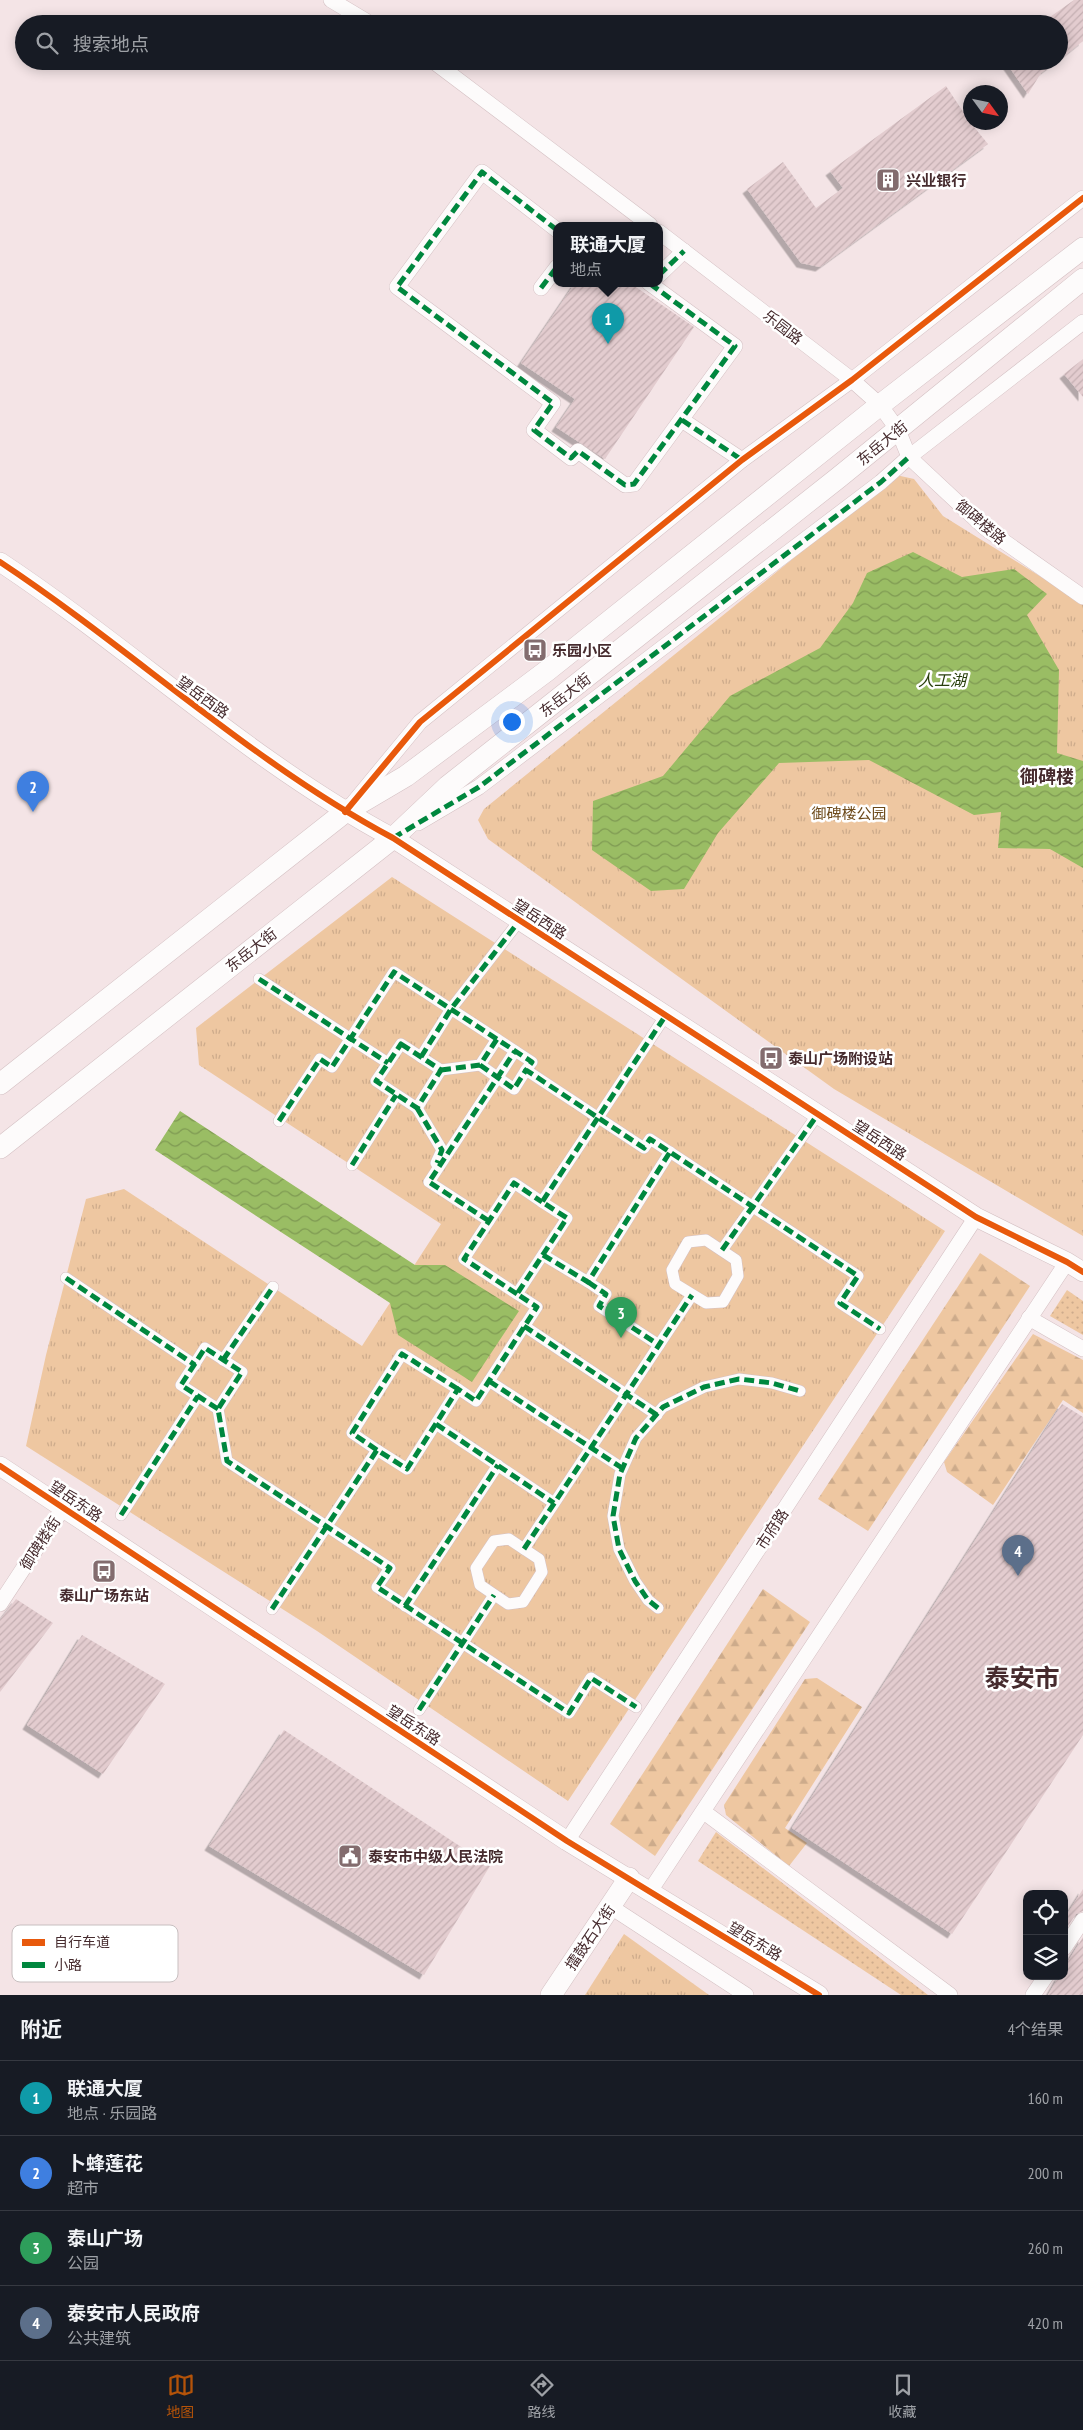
<!DOCTYPE html>
<html lang="zh">
<head>
<meta charset="utf-8">
<style>
  :root { --surface:#171b24; --page:#20242c; --text:#f1f3f6; --muted:#9ea1a6; --line:#363941; --accent:#b45309 }
  body { margin:0; font-family:"PT Sans Narrow","Noto Sans SC",sans-serif; background:var(--page); color:var(--text) }
  .controls { position:absolute; right:15px; bottom:15px; display:grid; overflow:hidden; border-radius:10px; box-shadow:0 2px 12px #0003 }
  .controls button { width:45px; height:45px; display:grid; place-items:center; padding:0; border:0; border-bottom:1px solid var(--line); background:var(--surface); color:var(--text); font:25px sans-serif }
  .compass { position:absolute; left:963px; top:85px; width:45px; height:45px; border-radius:50%; background:var(--surface); box-shadow:0 2px 12px #0003; rotate:123deg }
  .you { position:absolute; left:511px; top:721px; width:18px; height:18px; margin:-12px; border:4px solid #fff; border-radius:50%; background:#1a73e8; box-shadow:0 0 0 8px #1a73e833 }
  .badge { display:grid; place-items:center; width:32px; height:32px; border-radius:50%; background:var(--accent); color:#fff; font-size:16px; font-weight:700 }
  .pin { position:absolute; translate:-50% -41px; filter:drop-shadow(0 1px 2px #0008) }
  .pin::after { content:''; position:absolute; top:26px; width:18px; height:15px; background:inherit; clip-path:polygon(0 0,100% 0,50% 100%) }
  .popup { position:absolute; left:553px; top:222px; width:110px; height:65px; box-sizing:border-box; display:grid; place-content:center; border-radius:10px; background:var(--surface); filter:drop-shadow(0 1px 4px #0005); font-size:16px; white-space:nowrap; color:var(--muted) }
  .popup b { font-size:19px; color:var(--text) }
  .popup::after { content:''; position:absolute; left:50%; top:100%; margin-left:-10px; border:10px solid transparent; border-top-color:var(--surface) }
  .list { margin:0; padding:0; list-style:none }
  h2 { display:flex; justify-content:space-between; align-items:center; height:65px; margin:0; padding:0 20px; font-size:21px }
  h2 small { font-size:16px; font-weight:400; color:var(--muted) }
  .list li { display:grid; grid-template-columns:32px 1fr auto; gap:15px; align-items:center; box-sizing:border-box; height:75px; padding:0 20px; border-top:1px solid var(--line) }
  .list b { display:block; font-size:19px; white-space:nowrap }
  .list p { margin:0; font-size:16px; white-space:nowrap; color:var(--muted) }
  .list em { font-size:16px; font-style:normal; color:var(--muted) }
  .icon { flex:none; width:28px; height:28px; fill:none; stroke:currentColor; stroke-width:2; stroke-linecap:round; stroke-linejoin:round }
  .map { position:relative; flex:none; width:1083px; height:1995px; overflow:hidden }
  .search { position:absolute; background:var(--surface); box-shadow:0 2px 12px #0003; left:15px; right:15px; top:15px; height:55px; display:flex; align-items:center; gap:12px; box-sizing:border-box; padding:0 18px; border-radius:28px; color:var(--muted); font-size:19px }
  .sheet { height:365px; background:var(--surface) }
  nav { display:flex; justify-content:space-around; align-items:center; box-sizing:border-box; height:70px; border-top:1px solid var(--line); background:var(--surface); font-size:14px; color:var(--muted) }
  nav a { display:grid; justify-items:center; gap:2px }
  nav .on { color:var(--accent) }
  .map>svg:first-child { display:block }
  .grass { fill:url(#grass-dots) }
  .forest { fill:url(#forest-firs) }
  .park { fill:url(#park-tufts) }
  .water { fill:url(#water-waves) }
  .building { fill:url(#building-hatch); filter:url(#shadow) }
  .lines { fill:none; stroke-linecap:round; stroke-linejoin:round }
  .pedestrian-casing { stroke:#d4c0c3; stroke-width:12 }
  .minor-casing { stroke:#d4c0c3; stroke-width:16 }
  .tertiary-casing { stroke:#d4c0c3; stroke-width:20 }
  .secondary-casing { stroke:#d4c0c3; stroke-width:22 }
  .pedestrian { stroke:#fdfbfb; stroke-width:11 }
  .minor { stroke:#fdfbfb; stroke-width:15 }
  .tertiary { stroke:#fdfbfb; stroke-width:19 }
  .secondary { stroke:#fdfbfb; stroke-width:21 }
  .quiet { stroke:#00873e; stroke-width:5; stroke-dasharray:10 5; stroke-linecap:butt }
  .cycleway-casing { stroke:#fff; stroke-width:9 }
  .cycleway { stroke:#e8590c; stroke-width:6 }
  .labels { text-anchor:middle; dominant-baseline:central; stroke-width:5; stroke-linejoin:round; paint-order:stroke }
  .poi-label { font-size:15px; font-weight:bold; fill:#462b2e; stroke:#fff; text-anchor:start }
  .street-label { font-size:15px; fill:#462b2e; stroke:#fff }
  .park-label { font-size:15px; fill:#6c4919; stroke:#fff }
  .water-label { font-size:16px; font-style:italic; fill:#293f0e; stroke:#fff }
  .quarter-label { font-size:18px; font-weight:bold; fill:#462b2e; stroke:#fff }
  .town-label { font-size:25px; font-weight:bold; fill:#462b2e; stroke:#fff }
  .key { fill:#fff; stroke:#c8bfc0; stroke-width:1 }
  .key-label { font-size:14px; fill:#462b2e }
</style>
</head>
<body>
<div class="map">
<svg width="1083" height="1995" viewBox="0 0 1083 1995">
  <defs>
    <pattern id="grass-dots" width="8" height="8" patternUnits="userSpaceOnUse" patternTransform="scale(1.25)"><rect width="8" height="8" fill="#eec7a1"/><path d="M2 2h.1M6 6h.1" fill="none" stroke="#cdab8b" stroke-width="1.8" stroke-linecap="round"/></pattern>
    <pattern id="forest-firs" width="22" height="20" patternUnits="userSpaceOnUse" patternTransform="scale(1.25)"><rect width="22" height="20" fill="#eec7a1"/><path d="M5 1l3.5 6h-7zM16 11l3.5 6h-7z" fill="#cdab8b"/></pattern>
    <pattern id="park-tufts" width="24" height="20" patternUnits="userSpaceOnUse" patternTransform="scale(1.25)"><rect width="24" height="20" fill="#eec7a1"/><path d="M3 7l-1-3M5 7V3M7 7l1-3M15 17l-1-3M17 17v-4M19 17l1-3" fill="none" stroke="#cdab8b"/></pattern>
    <pattern id="water-waves" width="16" height="10" patternUnits="userSpaceOnUse" patternTransform="scale(1.25)"><rect width="16" height="10" fill="#9abd64"/><path d="M0 5q4-4 8 0t8 0" fill="none" stroke="#7f9a53"/></pattern>
    <pattern id="building-hatch" width="6" height="6" patternUnits="userSpaceOnUse" patternTransform="scale(1.25)"><rect width="6" height="6" fill="#e3cccf"/><path d="M-1 1l2-2M0 6l6-6M5 7l2-2" fill="none" stroke="#c4afb2"/></pattern>
    <filter id="shadow"><feDropShadow dx="-4.5" dy="4.5" stdDeviation="0" flood-color="#0004"/></filter>
  </defs>
  <rect width="100%" height="100%" fill="#f4e4e6"/>
  <g class="grass">
    <polygon points="1067,1290 1083,1301 1083,1335 1050,1316"/>
    <polygon points="716,1832 928,1995 901,1995 698,1861"/>
  </g>
  <g class="forest">
    <polygon points="980,1253 1030,1286 868,1531 818,1499"/>
    <polygon points="1033,1334 1083,1360 1083,1413 1063,1400 993,1505 947,1472 944,1462"/>
    <polygon points="763,1589 810,1622 655,1856 610,1824"/>
    <polygon points="817,1678 862,1707 785,1828 807,1843 789,1866 726,1815 724,1805 805,1679"/>
  </g>
  <g class="park">
    <polygon points="896,475 914,479 943,516 1083,603 1083,1236 834,1089 488,839 478,820 484,809"/>
    <polygon points="392,877 945,1231 568,1801 317,1631 26,1446 46,1355 86,1199 124,1189 362,1346 441,1224 199,1065 196,1028"/>
    <polygon points="624,1934 709,1995 585,1995"/>
  </g>
  <g class="water">
    <polygon points="913,552 962,577 1014,569 1047,594 1027,615 1059,670 1057,753 1083,761 1083,868 1050,849 998,848 1001,812 974,815 869,760 779,763 718,833 684,889 651,891 592,850 593,801 663,776 730,696 820,648 853,603 867,573"/>
    <polygon points="180,1111 415,1265 445,1265 519,1311 472,1382 398,1335 390,1303 155,1150"/>
  </g>
  <g class="building">
    <polygon points="1074,0 1083,0 1083,41 1059,60 1059,24 1040,24"/>
    <polygon points="1005,61 1057,61 1041,73 1028,94"/>
    <polygon points="946,86 970,122 988,144 820,267 801,263 747,189 783,162 816,208 843,188 830,171"/>
    <polygon points="575,283 630,283 694,327 605,459 556,427 575,399 521,363"/>
    <polygon points="1083,359 1083,397 1064,374"/>
    <polygon points="1062,1404 1083,1417 1083,1735 952,1934 792,1828"/>
    <polygon points="16,1599 53,1623 0,1692 0,1620"/>
    <polygon points="82,1635 165,1684 103,1774 27,1725"/>
    <polygon points="284,1730 490,1866 424,1975 209,1846"/>
    <polygon points="1083,1889 1083,1911 1076,1914 1065,1930 1064,1919"/>
    <polygon points="1083,1937 1083,1995 1048,1995 1059,1976 1064,1976 1064,1968"/>
  </g>
  <g class="lines">
    <g class="pedestrian-casing">
      <g id="pedestrian">
        <polyline points="259,979 388,1063"/>
        <polygon points="401,1044 441,1070 417,1108 376,1081"/>
        <polyline points="421,1057 451,1009 520,920"/>
        <polyline points="480,1065 514,1089 526,1070"/>
        <polyline points="441,1070 480,1065 497,1039"/>
        <polyline points="417,1108 442,1150 436,1163"/>
        <polyline points="279,1121 320,1059 332,1067 394,972 532,1062 526,1070 644,1148 650,1139 858,1276 840,1303 880,1329"/>
        <polyline points="352,1165 396,1095"/>
        <polyline points="489,1221 429,1182 515,1051"/>
        <polygon points="706,1240 736,1260 738,1276 723,1302 706,1303 675,1284 672,1270 688,1242"/>
        <polyline points="722,1250 818,1114"/>
        <polyline points="543,1255 588,1282 670,1152"/>
        <polyline points="66,1278 195,1365"/>
        <polyline points="588,1282 606,1294 599,1306 659,1345"/>
        <polyline points="517,1294 464,1259 514,1183 542,1202"/>
        <polyline points="524,1326 657,1415"/>
        <polyline points="223,1360 273,1287"/>
        <polyline points="489,1381 622,1468"/>
        <polyline points="218,1409 181,1385 205,1348 242,1372 218,1409 227,1461 390,1568 377,1587 569,1713 591,1678 636,1707"/>
        <polyline points="436,1424 554,1503"/>
        <polyline points="377,1450 352,1433 402,1354 458,1389"/>
        <polyline points="121,1515 198,1396"/>
        <polygon points="509,1539 539,1559 542,1572 523,1602 508,1604 480,1585 476,1568 494,1541"/>
        <polyline points="524,1549 692,1295"/>
        <polyline points="405,1606 498,1465"/>
        <polyline points="658,1608 648,1600 635,1581 619,1549 613,1516 620,1474 636,1438 663,1407 704,1387 739,1379 772,1383 800,1391"/>
        <polyline points="272,1609 377,1450 407,1469 458,1389 476,1401 537,1307 517,1294 567,1218 542,1202 666,1015"/>
        <polyline points="419,1710 494,1595"/>
      </g>
    </g>
    <g class="minor-casing">
      <g id="minor">
        <polyline points="331,0 371,24"/>
        <polyline points="433,61 650,225"/>
        <polyline points="557,230 482,172 397,287 553,403 534,430 571,458 578,451 625,485 634,484 735,346 649,283"/>
        <polyline points="659,232 852,380 880,405 898,430 909,457 985,528 1083,597"/>
        <polyline points="659,275 684,251"/>
        <polyline points="541,288 557,267"/>
        <polyline points="682,420 742,460"/>
        <polyline points="354,802 420,722 742,460 852,380 1083,198"/>
        <polyline points="418,823 479,787 881,482 909,457 1083,322"/>
        <polyline points="1029,1318 1083,1349"/>
        <polyline points="0,1604 63,1508"/>
        <polyline points="704,1812 950,1995"/>
        <polyline points="567,1841 976,1217"/>
        <polyline points="650,1891 1067,1262"/>
        <polyline points="611,1907 746,1995"/>
        <polyline points="1064,1948 1083,1920"/>
        <polyline points="1033,1995 1046,1976"/>
      </g>
    </g>
    <g class="tertiary-casing">
      <g id="tertiary">
        <path d="M 0,562 C 133,650 251,762 393,838 L 976,1217 L 1067,1262 L 1083,1272"/>
        <polyline points="0,1466 567,1841 819,1995"/>
      </g>
    </g>
    <g class="secondary-casing">
      <g id="secondary">
        <polyline points="0,1084 345,812 406,776 548,670 880,405 1083,248"/>
        <polyline points="0,1148 393,838 448,786 838,478 1083,279"/>
        <polyline points="551,1995 629,1878"/>
      </g>
    </g>
    <use href="#pedestrian" class="pedestrian"/>
    <use href="#minor" class="minor"/>
    <use href="#tertiary" class="tertiary"/>
    <use href="#secondary" class="secondary"/>
    <g class="quiet">
      <polyline points="557,230 482,172 397,287 553,403 534,430 571,458 578,451 625,485 634,484 735,346 649,283"/>
      <polyline points="659,275 684,251"/>
      <polyline points="541,288 557,267"/>
      <polyline points="682,420 742,460"/>
      <polyline points="393,838 479,787 881,482 909,457"/>
      <polyline points="259,979 388,1063"/>
      <polygon points="401,1044 441,1070 417,1108 376,1081"/>
      <polyline points="421,1057 451,1009 520,920"/>
      <polyline points="480,1065 514,1089 526,1070"/>
      <polyline points="441,1070 480,1065 497,1039"/>
      <polyline points="417,1108 442,1150 437,1163"/>
      <polyline points="279,1121 320,1059 332,1067 394,972 532,1062 526,1070 644,1148 650,1139 858,1276 840,1303 880,1329"/>
      <polyline points="352,1165 396,1095"/>
      <polyline points="489,1221 429,1182 515,1051"/>
      <polyline points="722,1250 818,1114"/>
      <polyline points="543,1255 588,1282 670,1152"/>
      <polyline points="66,1278 195,1365"/>
      <polyline points="588,1282 606,1294 599,1306 659,1345"/>
      <polyline points="517,1294 464,1259 514,1183 542,1202"/>
      <polyline points="524,1326 657,1415"/>
      <polyline points="223,1360 273,1287"/>
      <polyline points="489,1381 622,1468"/>
      <polyline points="218,1409 181,1385 205,1348 242,1372 218,1409 227,1461 390,1568 377,1587 569,1713 591,1678 636,1707"/>
      <polyline points="436,1424 554,1503"/>
      <polyline points="377,1450 352,1433 402,1354 458,1389"/>
      <polyline points="121,1515 198,1396"/>
      <polyline points="524,1549 692,1295"/>
      <polyline points="405,1606 498,1465"/>
      <polyline points="658,1608 648,1600 635,1581 619,1549 613,1516 620,1474 636,1438 663,1407 704,1387 739,1379 772,1383 800,1391"/>
      <polyline points="272,1609 377,1450 407,1469 458,1389 476,1401 537,1307 517,1294 567,1218 542,1202 666,1015"/>
      <polyline points="419,1710 494,1595"/>
    </g>
    <g class="cycleway-casing">
      <g id="cycleway">
        <path d="M 0,562 C 133,650 251,762 393,838 L 976,1217 L 1067,1262 L 1083,1272"/>
        <polyline points="345,812 420,722 742,460 852,380 1083,198"/>
        <polyline points="0,1466 567,1841 819,1995"/>
      </g>
    </g>
    <use href="#cycleway" class="cycleway"/>
  </g>
  <defs>
    <g id="building-square" transform="scale(1.25)"><rect x="-9" y="-9" width="18" height="18" rx="4" fill="#836c6e" stroke="#fff"/><path d="M-4-6H4V6H1V3H-1V6H-4ZM-2.5-4.3h1.7v1.8h-1.7ZM.8-4.3h1.7v1.8H.8ZM-2.5-1h1.7V.8h-1.7ZM.8-1h1.7V.8H.8Z" fill="#fff"/></g>
    <g id="bus-square" transform="scale(1.25)"><rect x="-9" y="-9" width="18" height="18" rx="4" fill="#836c6e" stroke="#fff"/><path d="M-5-6H5V4H4V6H2V4H-2V6H-4V4H-5ZM-3.5-4V0h7V-4ZM-3.5 1.2v1.5H-2V1.2ZM2 1.2v1.5H3.5V1.2Z" fill="#fff"/></g>
    <g id="civic-square" transform="scale(1.25)"><rect x="-9" y="-9" width="18" height="18" rx="4" fill="#836c6e" stroke="#fff"/><path d="M-.6-6.5H3V-4.5H.6V-3L4-1V1h2V6H-6V1h2V-1L-.6-3ZM-1.2 2.5V6h2.4V2.5Z" fill="#fff"/></g>
  </defs>
  <g fill-rule="evenodd">
    <use href="#building-square" x="888" y="180"/>
    <use href="#bus-square" x="535" y="650"/>
    <use href="#bus-square" x="771" y="1058"/>
    <use href="#bus-square" x="104" y="1571"/>
    <use href="#civic-square" x="350" y="1856"/>
  </g>
  <g class="labels">
    <g class="poi-label">
      <text x="906" y="180">兴业银行</text>
      <text x="552" y="650">乐园小区</text>
      <text x="788" y="1058">泰山广场附设站</text>
      <text x="104" y="1595" text-anchor="middle">泰山广场东站</text>
      <text x="368" y="1856">泰安市中级人民法院</text>
    </g>
    <g class="street-label">
      <text transform="translate(783 327) rotate(38)">乐园路</text>
      <text transform="translate(882 443) rotate(-39)">东岳大街</text>
      <text transform="translate(981 522) rotate(40)">御碑楼路</text>
      <text transform="translate(565 695) rotate(-38)">东岳大街</text>
      <text transform="translate(203 697) rotate(36)">望岳西路</text>
      <text transform="translate(540 919) rotate(33)">望岳西路</text>
      <text transform="translate(251 950) rotate(-38)">东岳大街</text>
      <text transform="translate(880 1140) rotate(33)">望岳西路</text>
      <text transform="translate(76 1501) rotate(34)">望岳东路</text>
      <text transform="translate(772 1529) rotate(-57)">市府路</text>
      <text transform="translate(40 1543) rotate(-57)">御碑楼街</text>
      <text transform="translate(414 1725) rotate(33)">望岳东路</text>
      <text transform="translate(590 1937) rotate(-56)">擂鼓石大街</text>
      <text transform="translate(755 1941) rotate(31)">望岳东路</text>
    </g>
    <g class="park-label">
      <text x="849" y="813">御碑楼公园</text>
    </g>
    <g class="water-label">
      <text x="942" y="680">人工湖</text>
    </g>
    <g class="quarter-label">
      <text x="1047" y="776">御碑楼</text>
    </g>
    <g class="town-label">
      <text x="1022" y="1678">泰安市</text>
    </g>
  </g>
  <rect x="12" y="1925" width="166" height="57" rx="8" class="key"/>
  <rect x="22" y="1939" width="23" height="7" fill="#e8590c"/>
  <rect x="22" y="1962" width="23" height="6" fill="#00873e"/>
  <g class="key-label">
    <text x="54" y="1947">自行车道</text>
    <text x="54" y="1970">小路</text>
  </g>
</svg>
<div class="controls">
<button><svg class="icon" aria-label="locate" viewBox="0 0 24 24"><circle cx="12" cy="12" r="6"/><path d="M12 2v4M12 18v4M2 12h4M18 12h4"/></svg></button>
<button><svg class="icon" aria-label="layers" viewBox="0 0 24 24"><path d="M12 4l9 5-9 5-9-5zM3 14l9 5 9-5"/></svg></button>
</div>
<svg class="compass" viewBox="-18 -18 36 36"><path d="M0-13l5 13h-10z" fill="#e53935"/><path d="M0 13l5-13h-10z" fill="#9ea1a6"/></svg>
<div class="you"></div>
<div class="pin badge" style="left:608px;top:344px;background:#0f9aa8">1</div>
<div class="popup"><b>联通大厦</b>地点</div>
<div class="pin badge" style="left:33px;top:812px;background:#3f7fe0">2</div>
<div class="pin badge" style="left:621px;top:1338px;background:#2e9e5b">3</div>
<div class="pin badge" style="left:1018px;top:1576px;background:#5c6f8a">4</div>
<div class="search"><svg class="icon" aria-label="search" viewBox="0 0 24 24"><circle cx="10" cy="10" r="6"/><path d="M15 15l6 6"/></svg>搜索地点</div>
</div>
<section class="sheet">
<h2>附近<small>4个结果</small></h2>
<ul class="list">
<li><span class="badge" style="background:#0f9aa8">1</span><div><b>联通大厦</b><p>地点 · 乐园路</p></div><em>160 m</em></li>
<li><span class="badge" style="background:#3f7fe0">2</span><div><b>卜蜂莲花</b><p>超市</p></div><em>200 m</em></li>
<li><span class="badge" style="background:#2e9e5b">3</span><div><b>泰山广场</b><p>公园</p></div><em>260 m</em></li>
<li><span class="badge" style="background:#5c6f8a">4</span><div><b>泰安市人民政府</b><p>公共建筑</p></div><em>420 m</em></li>
</ul>
</section>
<nav>
<a class="on"><svg class="icon" aria-label="map" viewBox="0 0 24 24"><path d="M3 6l6-2 6 2 6-2v14l-6 2-6-2-6 2zM9 4v14M15 6v14"/></svg>地图</a>
<a><svg class="icon" aria-label="directions" viewBox="0 0 24 24"><path d="M12 3l9 9-9 9-9-9zM9 14v-3h6M13 9l2 2-2 2"/></svg>路线</a>
<a><svg class="icon" aria-label="saved" viewBox="0 0 24 24"><path d="M7 4h10v16l-5-4-5 4z"/></svg>收藏</a>
</nav>
</body>
</html>
